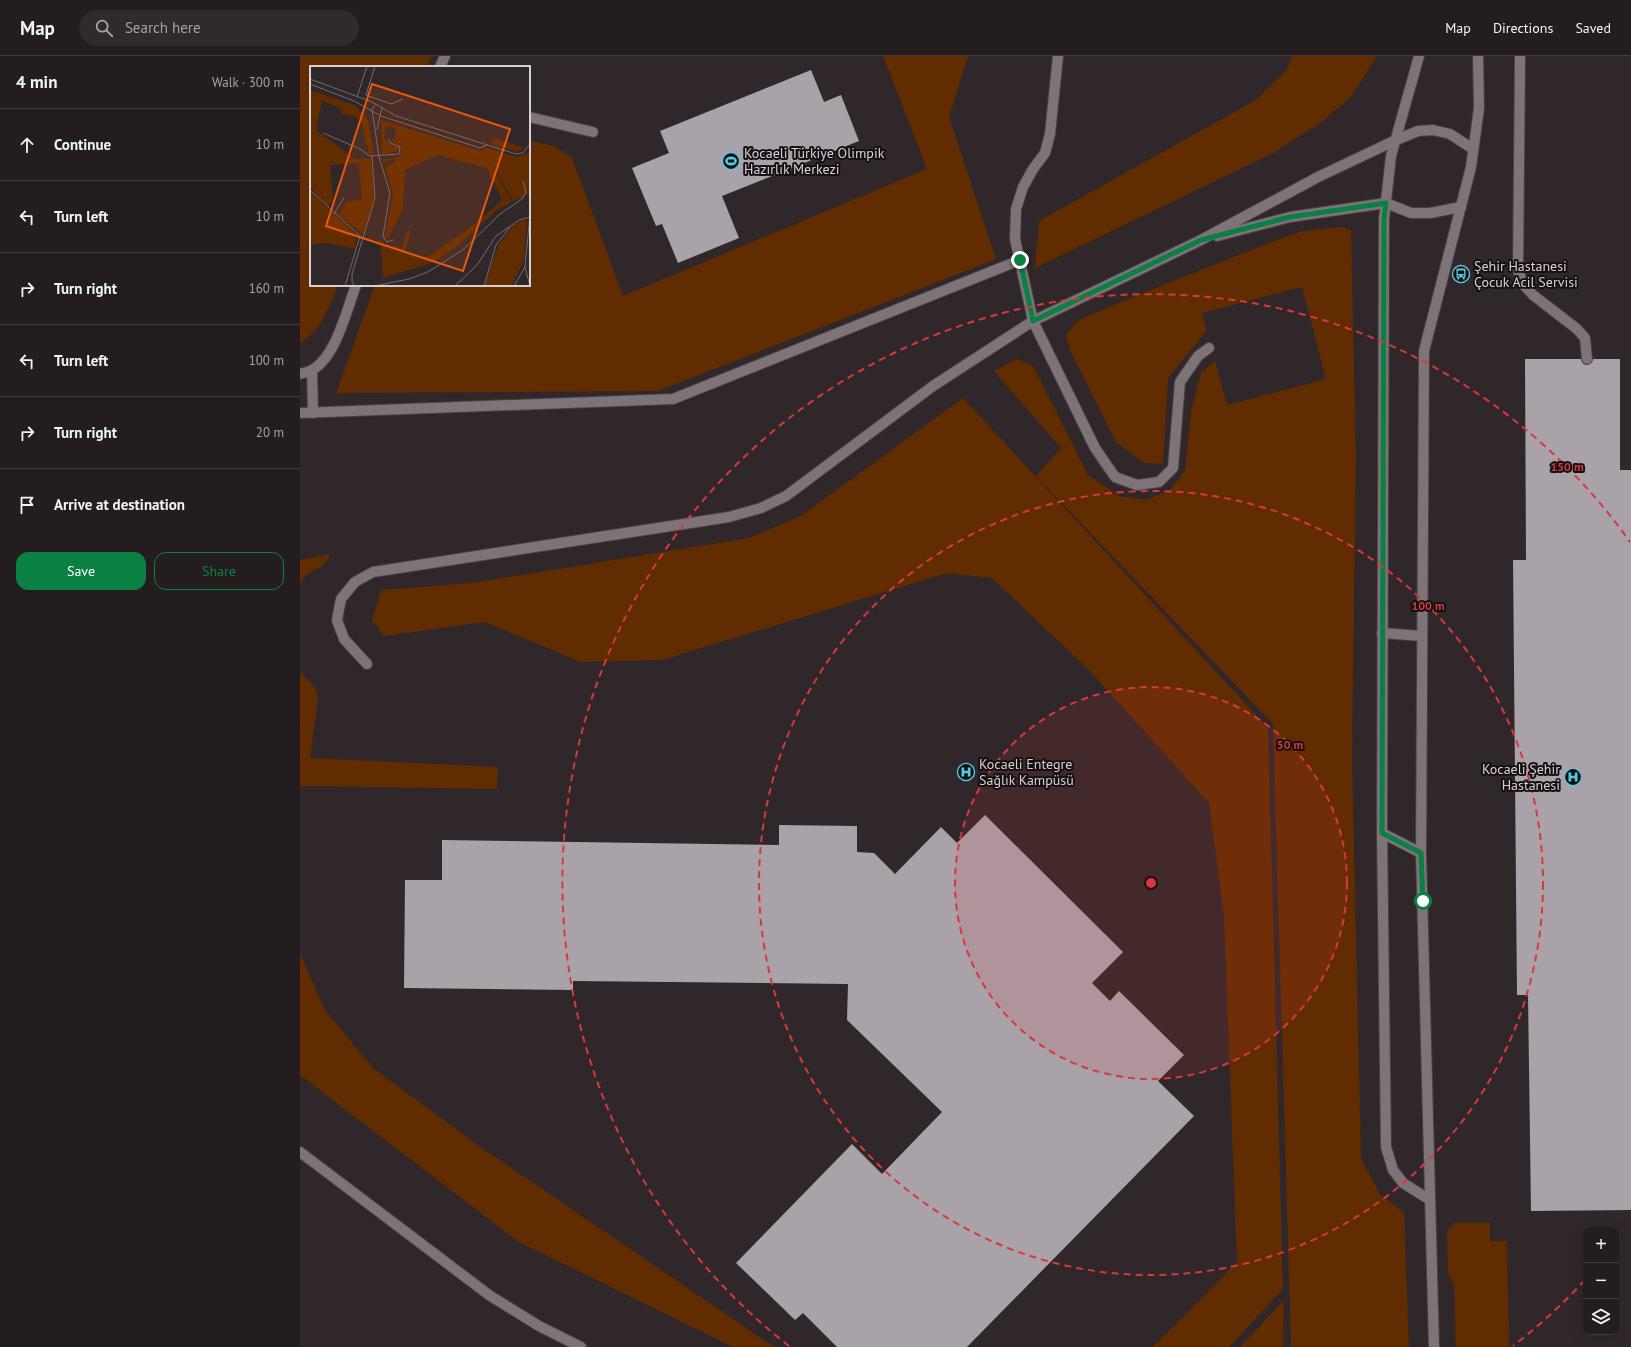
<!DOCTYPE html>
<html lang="en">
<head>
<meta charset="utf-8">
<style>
  :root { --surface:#241d20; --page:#302a2d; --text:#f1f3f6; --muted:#a3a2a5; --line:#413b3e; --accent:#0b8043 }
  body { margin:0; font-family:"PT Sans",sans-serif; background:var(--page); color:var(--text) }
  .controls { position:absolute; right:12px; bottom:12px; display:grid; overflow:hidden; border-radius:8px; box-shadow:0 4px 16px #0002 }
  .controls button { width:36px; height:36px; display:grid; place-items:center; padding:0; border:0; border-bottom:1px solid var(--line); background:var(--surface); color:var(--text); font:20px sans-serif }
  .stop { position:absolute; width:12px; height:12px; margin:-9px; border:3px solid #0b8043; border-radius:50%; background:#fff }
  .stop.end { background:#0b8043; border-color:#fff; box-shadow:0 1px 4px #0008 }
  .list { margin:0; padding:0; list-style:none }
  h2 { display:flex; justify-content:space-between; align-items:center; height:52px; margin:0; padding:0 16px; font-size:17px }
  h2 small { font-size:13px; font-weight:400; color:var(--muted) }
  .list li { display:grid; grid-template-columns:26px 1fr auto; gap:12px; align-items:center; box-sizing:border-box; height:72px; padding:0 16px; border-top:1px solid var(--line) }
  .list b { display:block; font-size:15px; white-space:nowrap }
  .list em { font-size:13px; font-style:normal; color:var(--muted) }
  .actions { display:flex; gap:8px; padding:12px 16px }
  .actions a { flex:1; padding:9px 0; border:1px solid var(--accent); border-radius:12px; text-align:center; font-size:14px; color:var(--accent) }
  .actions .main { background:var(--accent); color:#fff }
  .icon { flex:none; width:22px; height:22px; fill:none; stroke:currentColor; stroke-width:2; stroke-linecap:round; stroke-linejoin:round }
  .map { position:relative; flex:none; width:1331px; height:1291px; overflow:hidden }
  header { display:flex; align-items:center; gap:24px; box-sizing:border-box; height:56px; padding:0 20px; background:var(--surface); border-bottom:1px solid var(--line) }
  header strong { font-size:19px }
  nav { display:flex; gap:22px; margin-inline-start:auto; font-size:14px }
  .search { width:280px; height:36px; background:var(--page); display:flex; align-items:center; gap:10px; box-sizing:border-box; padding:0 14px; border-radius:22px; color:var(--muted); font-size:15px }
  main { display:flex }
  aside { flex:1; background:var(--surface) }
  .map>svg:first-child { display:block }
  .green { fill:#612d00 }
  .building { fill:#aaa2a9 }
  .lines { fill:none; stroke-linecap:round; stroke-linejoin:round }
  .lane-casing { stroke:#494245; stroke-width:12 }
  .street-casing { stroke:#494245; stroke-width:12 }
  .lane { stroke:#7e7477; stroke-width:10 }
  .street { stroke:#7e7477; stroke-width:10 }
  .route { stroke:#0b8043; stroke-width:5 }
  .ring { fill:none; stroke:#d63939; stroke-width:2; stroke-dasharray:7 5 }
  .labels { text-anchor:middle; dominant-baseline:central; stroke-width:4; stroke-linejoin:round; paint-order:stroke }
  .poi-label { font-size:14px; fill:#d6d0d2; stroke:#151113; text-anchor:start }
  .inset-road { fill:none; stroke:#726b6d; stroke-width:1 }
  .view { fill:#e8590c; fill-opacity:0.15; stroke:#e8590c; stroke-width:2 }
  .inset-edge { fill:none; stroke:#d6d0d2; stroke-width:2 }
  .centre { fill:#d63939; stroke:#151113; stroke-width:2 }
  .ring-label { font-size:12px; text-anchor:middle; font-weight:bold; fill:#d63939; stroke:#151113; stroke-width:4; stroke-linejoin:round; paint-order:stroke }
</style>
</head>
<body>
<header>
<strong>Map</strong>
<div class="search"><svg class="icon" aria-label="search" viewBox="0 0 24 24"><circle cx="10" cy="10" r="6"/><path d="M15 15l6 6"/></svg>Search here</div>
<nav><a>Map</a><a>Directions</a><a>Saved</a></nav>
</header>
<main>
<aside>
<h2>4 min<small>Walk · 300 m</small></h2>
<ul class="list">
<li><svg class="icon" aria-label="ahead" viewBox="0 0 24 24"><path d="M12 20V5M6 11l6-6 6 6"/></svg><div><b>Continue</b></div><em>10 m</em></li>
<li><svg class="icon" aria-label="left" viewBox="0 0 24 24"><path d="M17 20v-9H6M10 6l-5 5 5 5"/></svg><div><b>Turn left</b></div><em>10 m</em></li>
<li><svg class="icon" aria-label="right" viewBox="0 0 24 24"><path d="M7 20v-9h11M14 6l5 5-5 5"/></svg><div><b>Turn right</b></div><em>160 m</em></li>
<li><svg class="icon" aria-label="left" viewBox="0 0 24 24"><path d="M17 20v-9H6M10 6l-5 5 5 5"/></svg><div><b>Turn left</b></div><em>100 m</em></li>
<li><svg class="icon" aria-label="right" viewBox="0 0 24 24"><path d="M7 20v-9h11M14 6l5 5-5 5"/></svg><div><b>Turn right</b></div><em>20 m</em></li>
<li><svg class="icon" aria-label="arrive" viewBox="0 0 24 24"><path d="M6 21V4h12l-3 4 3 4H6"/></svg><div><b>Arrive at destination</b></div></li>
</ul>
<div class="actions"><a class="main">Save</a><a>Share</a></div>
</aside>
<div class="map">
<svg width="1331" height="1291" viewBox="0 0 1331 1291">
  <rect width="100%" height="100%" fill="#30272a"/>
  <g class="green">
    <path d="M 0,0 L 132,0 L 127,11 L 11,11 L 11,229 L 38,229 C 30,250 21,275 0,287 Z"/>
    <polygon points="583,0 668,0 649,61 696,203 358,335 36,337 75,229 229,229 229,84 253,90 272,102 323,240 627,113"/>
    <polygon points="992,0 1077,0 1050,42 1020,67 973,97 735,212 739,165 956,44 987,14"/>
    <polygon points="1042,171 1051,174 1056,400 1052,700 1061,1103 1081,1140 1104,1156 1109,1291 991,1291 973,668 736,420 761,392 694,315 717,303 733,310 788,419 819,440 845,444 869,435 885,415 891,355 901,317 915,305 927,349 1026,323 1002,231 902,257 907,274 868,322 863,408 844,407 816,386 770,294 766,278 779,264 838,239 964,189 1003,175"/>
    <polygon points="663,342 968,672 983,1233 929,1291 853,1291 937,1206 924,860 909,747 789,614 692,522 647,517 362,604 281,606 185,566 84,580 72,564 81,534 172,527 449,482 501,460"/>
    <polygon points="30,498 25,508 6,519 0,528 0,504"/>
    <polygon points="0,615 15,632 18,643 10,702 198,711 197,733 8,730 0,731"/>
    <polygon points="0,897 24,953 73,1012 179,1090 474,1291 433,1291 219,1186 0,1019"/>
    <polygon points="1155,1167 1190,1167 1190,1185 1207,1185 1209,1291 1156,1291 1154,1229 1148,1217 1147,1175"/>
    <polygon points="984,1244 983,1291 940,1291"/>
  </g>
  <g class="building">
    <polygon points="511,14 524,46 541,39 559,85 422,140 439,182 378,207 362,168 356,170 332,112 369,97 360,75"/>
    <polygon points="1225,303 1320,303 1320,414 1331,414 1331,1154 1231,1155 1228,939 1217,939 1213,504 1226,504"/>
    <polygon points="685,759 823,896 792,927 810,945 819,935 884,999 858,1025 894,1060 667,1291 537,1291 503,1257 495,1264 436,1207 552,1088 582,1118 642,1056 547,964 548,928 273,925 273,934 104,932 105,824 142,824 142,784 479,789 479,769 557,770 557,796 574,797 595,818 641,771 657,787"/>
  </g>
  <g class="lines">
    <g class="lane-casing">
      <g id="lane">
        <polyline points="758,0 750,78 745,97 733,113 723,131 716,153 715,183 733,265 795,392 815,421 837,429 859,426 873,412 880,326 898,300 909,292"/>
        <polyline points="1119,0 1091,100 1084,163 1082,777 1086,1091 1093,1114 1103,1127 1130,1144"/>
        <polyline points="1220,0 1218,214 1223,228 1233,239 1277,273 1285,282 1287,303"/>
        <polyline points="229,61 293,76"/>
        <polyline points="917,180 990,161 1086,147 1111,157 1130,157 1161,151"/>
        <polyline points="12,314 13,357"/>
        <polyline points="0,357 373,343 720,204"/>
        <polyline points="1082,577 1122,580"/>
        <polyline points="67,608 44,583 37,564 41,543 55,526 73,516 429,461 461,452 486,440 633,330 733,265 901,184 1018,121 1096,84 1118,75 1133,74 1150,78 1173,93"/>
        <polyline points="1082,777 1121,797"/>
        <polyline points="0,1096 189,1239 239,1270 281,1291"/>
        <polyline points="1134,1291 1121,797 1124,295 1171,111 1179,52 1178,0"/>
      </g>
    </g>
    <g class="street-casing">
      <g id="street">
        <polyline points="140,11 145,0"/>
        <path d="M 0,318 C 4,317 8,316 12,314 C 36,301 47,253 56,229"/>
      </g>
    </g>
    <use href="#lane" class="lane"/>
    <use href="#street" class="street"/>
  </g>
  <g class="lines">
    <polyline class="route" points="720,204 733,265 901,184 990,161 1086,147 1084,163 1082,777 1121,797 1123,845"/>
  </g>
  <circle cx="851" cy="827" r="196" fill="#d63939" fill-opacity=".12"/>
  <g class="ring">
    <circle cx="851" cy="827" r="196"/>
    <circle cx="851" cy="827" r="392"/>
    <path d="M1285 1224A588 588 0 0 1 1213 1290M489 1290A588 588 0 1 1 1330 486"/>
  </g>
  <defs>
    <g id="stadium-ring" transform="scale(0.9)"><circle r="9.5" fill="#151113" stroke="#59c8e4" stroke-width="1.5"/><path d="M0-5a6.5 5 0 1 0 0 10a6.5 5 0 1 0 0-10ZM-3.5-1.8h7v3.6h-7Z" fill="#59c8e4"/></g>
    <g id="bus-ring" transform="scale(0.9)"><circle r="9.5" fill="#151113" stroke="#59c8e4" stroke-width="1.5"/><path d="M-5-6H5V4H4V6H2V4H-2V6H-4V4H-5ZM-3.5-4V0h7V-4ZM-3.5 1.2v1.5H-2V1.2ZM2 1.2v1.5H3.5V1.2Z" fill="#59c8e4"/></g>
    <g id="hospital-ring" transform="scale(0.9)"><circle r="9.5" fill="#151113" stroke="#59c8e4" stroke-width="1.5"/><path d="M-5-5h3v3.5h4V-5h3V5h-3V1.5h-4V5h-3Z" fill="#59c8e4"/></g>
  </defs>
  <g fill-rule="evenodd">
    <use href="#stadium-ring" x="431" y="105"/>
    <use href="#bus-ring" x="1161" y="218"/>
    <use href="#hospital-ring" x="666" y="716"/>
    <use href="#hospital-ring" x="1273" y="721"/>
  </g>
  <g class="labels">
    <g class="poi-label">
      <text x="444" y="97">Kocaeli Türkiye Olimpik<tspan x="444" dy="16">Hazırlık Merkezi</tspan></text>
      <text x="1174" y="210">Şehir Hastanesi<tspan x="1174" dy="16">Çocuk Acil Servisi</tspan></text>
      <text x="679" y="708">Kocaeli Entegre<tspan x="679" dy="16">Sağlık Kampüsü</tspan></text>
      <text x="1260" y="713" text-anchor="end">Kocaeli Şehir<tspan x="1260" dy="16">Hastanesi</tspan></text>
    </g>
  </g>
  <g transform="translate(10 10)">
    <rect width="220" height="220" fill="#30272a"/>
    <path d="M 0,24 L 46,40 L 58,54 L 64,89 L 59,87 L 51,55 L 46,51 L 31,48 L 31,42 L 12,35 L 6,64 L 45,93 L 61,93 L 64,133 L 53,168 L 29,149 L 36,135 L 52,134 L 49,97 L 20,99 L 23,134 L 18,141 L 0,121 ZM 71,54 L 170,85 L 177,82 L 208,91 L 218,87 L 220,83 L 220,128 L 203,135 L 182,98 L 205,105 L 143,86 L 181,98 L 202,136 L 188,143 L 150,178 L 124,196 L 73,212 L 70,174 L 77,182 L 85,180 L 91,183 L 98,164 L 101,165 L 94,187 L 109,191 L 118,191 L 166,157 L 192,134 L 177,102 L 127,89 L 95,104 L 93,142 L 78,172 L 75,170 L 83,129 L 75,101 L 86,96 L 84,93 L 73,97 L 73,94 L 88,91 L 92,83 L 80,73 L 85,73 L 86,62 L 75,61 L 74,73 L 89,82 L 85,86 L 72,88 ZM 184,72 L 215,82 L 207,86 L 181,78 ZM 0,125 L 46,169 L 45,183 L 16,177 L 0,179 ZM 212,154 L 216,154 L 217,157 L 214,195 L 201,220 L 174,220 L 188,180 L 203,159 Z" fill="#612d00"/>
    <path class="inset-road" d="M 65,0 L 56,29 L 81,38 L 93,33M 0,13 L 62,36 L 86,50 L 206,88 L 213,87 L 220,78M 0,18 L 44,35 L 71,50 L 170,82 L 177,79M 47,31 L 57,0M 66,38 L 62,43 L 69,91 L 80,127 L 73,170 L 77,176 L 83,174M 67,64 L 72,41M 13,67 L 50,83 L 60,90 L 89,88 L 90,81 L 81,77 L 78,73M 0,124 L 50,170 L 35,220M 24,148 L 34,132M 45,220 L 42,216 L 42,208 L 65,132 L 62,90M 64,220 L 99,213 L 118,206 L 154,183 L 190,148 L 212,133 L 216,126 L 213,115M 145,220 L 167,199 L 186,170 L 209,154 L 220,151M 174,220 L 186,179 L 200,161M 204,220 L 215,201M 220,220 L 215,201 L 220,148"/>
    <path class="view" d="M 62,18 L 200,63 L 153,205 L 16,160 Z"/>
    <rect width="220" height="220" class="inset-edge"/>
  </g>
  <circle cx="851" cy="827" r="6" class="centre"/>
  <g class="ring-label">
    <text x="1267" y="415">150 m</text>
    <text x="1128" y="554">100 m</text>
    <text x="990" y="693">50 m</text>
  </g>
</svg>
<div class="controls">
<button>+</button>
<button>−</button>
<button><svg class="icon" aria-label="layers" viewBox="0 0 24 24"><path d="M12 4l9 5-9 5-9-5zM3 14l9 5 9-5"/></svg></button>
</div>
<div class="stop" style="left:1123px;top:845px"></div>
<div class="stop end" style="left:720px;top:204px"></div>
</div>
</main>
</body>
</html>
